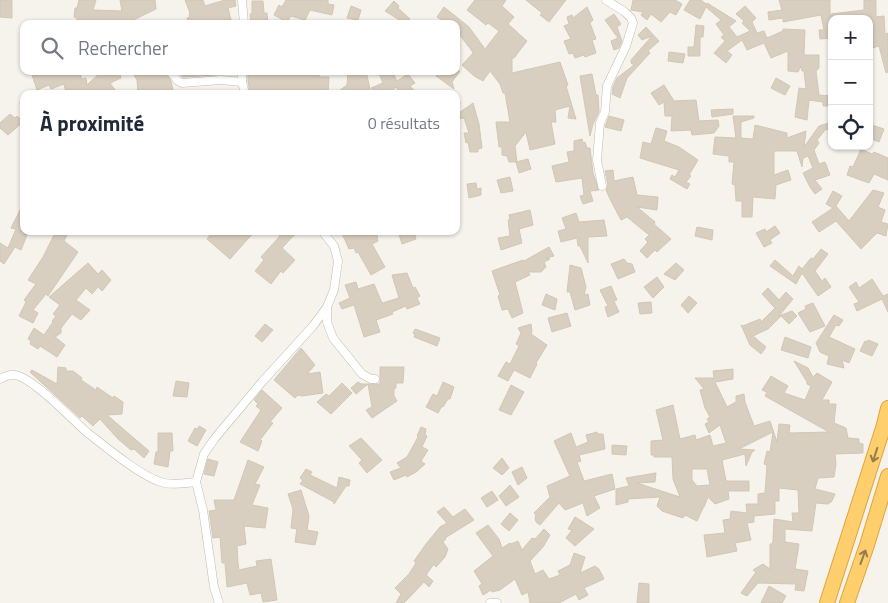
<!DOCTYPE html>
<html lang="fr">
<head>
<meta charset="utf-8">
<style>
  :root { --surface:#fff; --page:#f6f6f7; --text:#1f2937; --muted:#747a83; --line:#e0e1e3 }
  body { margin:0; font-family:"Titillium Web",sans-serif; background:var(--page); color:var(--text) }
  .controls { position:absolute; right:15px; top:15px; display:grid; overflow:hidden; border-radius:10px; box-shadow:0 1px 4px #0004 }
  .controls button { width:45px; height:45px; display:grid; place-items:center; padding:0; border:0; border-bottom:1px solid var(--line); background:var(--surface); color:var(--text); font:25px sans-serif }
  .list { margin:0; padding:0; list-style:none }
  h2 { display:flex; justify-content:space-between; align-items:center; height:65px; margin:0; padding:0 20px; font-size:21px }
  h2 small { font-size:16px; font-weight:400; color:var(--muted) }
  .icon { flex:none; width:28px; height:28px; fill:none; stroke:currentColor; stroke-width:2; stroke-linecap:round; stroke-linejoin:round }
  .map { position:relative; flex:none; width:888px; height:603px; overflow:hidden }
  .search { position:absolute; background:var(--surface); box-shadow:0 1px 4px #0004; left:20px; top:20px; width:440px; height:55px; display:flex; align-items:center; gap:12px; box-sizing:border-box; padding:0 18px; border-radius:10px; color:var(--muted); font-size:19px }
  .panel { position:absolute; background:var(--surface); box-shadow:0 1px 4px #0004; left:20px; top:90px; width:440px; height:145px; border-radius:10px }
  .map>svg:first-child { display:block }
  .building { fill:#d8cfc1; stroke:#d3c7b4; fill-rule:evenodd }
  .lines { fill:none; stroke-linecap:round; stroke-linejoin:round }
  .street-casing { stroke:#c2bbae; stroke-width:9 }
  .highway-casing { stroke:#e0a43c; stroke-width:16 }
  .street { stroke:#fff; stroke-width:8 }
  .highway { stroke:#ffcf6e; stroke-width:14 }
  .oneway { stroke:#937c4e }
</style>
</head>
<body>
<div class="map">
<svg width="888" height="603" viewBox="0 0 888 603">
  <rect width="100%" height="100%" fill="#f6f3ec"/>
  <g class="building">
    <polygon points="0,0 12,0 12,18 0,17"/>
    <polygon points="79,0 96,0 93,10 122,11 120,0 155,0 156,9 125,24 88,24 77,22 77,18 74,17 75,8 77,8"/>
    <polygon points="185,0 203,0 205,6 225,0 235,0 236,6 228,8 231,20 224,20 224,24 188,24 187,18 190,17 189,14 190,13"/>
    <polygon points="286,0 328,0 328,4 334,5 332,15 310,10 305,20 291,16 287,22 274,15 279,5 282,7"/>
    <polygon points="475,0 506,0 502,6 514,17 508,24 527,41 514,58 512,58 512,73 560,62 568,85 566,86 576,119 568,118 570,106 555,110 556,122 551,122 555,144 530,150 526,132 515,146 517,162 509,162 507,156 502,155 502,147 499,147 496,122 510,122 505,93 503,93 500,84 490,71 483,81 474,76 462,65 473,53 472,51 456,30 456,24 440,24 443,21 437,17 444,7 469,27 485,49 499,31 488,23 486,25 467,10"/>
    <polygon points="526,0 566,0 549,22 540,15 542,13"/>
    <polygon points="633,0 675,0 682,4 676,15 670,12 661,22 651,14 647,20 641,15 643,12 631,10"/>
    <polygon points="690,0 701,0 706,4 707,3 736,21 729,27 737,37 750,31 742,23 744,21 736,14 745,6 756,18 752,22 757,33 764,31 767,38 783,31 783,29 805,30 804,55 819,55 819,68 816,71 819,95 832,96 832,106 823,106 823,102 809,100 807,120 795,117 799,88 806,89 804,71 802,71 801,66 798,72 788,71 788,51 771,58 764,43 747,50 742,40 727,51 732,55 726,63 714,53 725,41 721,37 724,35 716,24 721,20 706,7 700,19 684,10"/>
    <polygon points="779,0 830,0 830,18 831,14 864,10 864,0 876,0 876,17 884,16 885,34 888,33 888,72 886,73 879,46 872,48 869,38 873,37 872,19 832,19 832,38 820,39 819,30 824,30 821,15 783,22 783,18 769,20 768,12 782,10"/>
    <polygon points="252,1 263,1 264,13 267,13 268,24 251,24 250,14 252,14"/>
    <polygon points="394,1 399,6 398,8 410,19 406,24 385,11"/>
    <polygon points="351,6 361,10 358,20 347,18"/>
    <polygon points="587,7 593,20 590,23 596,39 592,40 596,53 585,57 584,55 575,58 573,53 569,54 566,46 564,41 571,39 564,26 569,24 567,17 572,15 573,18"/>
    <polygon points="614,14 621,24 617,27 622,41 619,48 614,50 611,41 618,38 605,20"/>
    <polygon points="696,25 704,26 703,37 700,37 700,56 688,56 688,47 694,47"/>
    <polygon points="646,27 659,41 648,51 650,53 627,78 620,98 612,94 613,87 617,78 634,65 631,63 631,60 652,36 642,40 638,35"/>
    <polygon points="669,52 685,54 683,63 668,61"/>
    <polygon points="34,71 81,71 81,79 86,78 87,85 102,71 119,71 121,78 110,83 118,94 77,94 77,91 66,93 64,84 51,89 49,85 37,90 32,75 35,74"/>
    <polygon points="132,71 164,71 171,81 174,94 138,94 137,80"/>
    <polygon points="177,71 223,71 223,72 216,75 183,77"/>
    <polygon points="248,71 320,71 319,77 329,77 328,94 250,94 248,81"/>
    <polygon points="348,71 366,71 371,94 335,94 347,85"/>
    <polygon points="378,71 392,71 397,81 408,74 415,83 410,86 417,94 401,94 396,87 389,94 377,94 371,88 383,83"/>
    <polygon points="439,71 460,71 452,82 454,89 436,76"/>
    <polygon points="592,74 596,95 598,95 599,112 593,124 590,136 580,76"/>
    <polygon points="776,78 790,86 785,95 771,88"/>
    <polygon points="664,85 674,101 696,100 699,121 718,120 719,126 714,133 692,135 691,130 671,131 672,116 665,116 664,102 659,105 651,93"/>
    <polygon points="473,103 479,124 482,148 478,149 478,152 470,152 468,142 466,143 464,133 469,133 464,118 456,119 456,115"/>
    <polygon points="733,109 733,114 712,117 711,110"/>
    <polygon points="10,114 15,118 17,116 23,122 8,135 0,128 0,123"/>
    <polygon points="609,116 624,120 621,131 605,127"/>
    <polygon points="733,116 754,116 754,118 741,122 741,138 753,139 755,125 787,133 787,138 806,131 804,147 819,126 832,122 832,131 826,129 817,140 819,143 814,150 819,164 825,162 830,175 815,180 822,189 815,194 810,187 803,173 813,168 808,156 803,158 802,167 797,151 774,151 774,175 788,170 791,180 776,185 775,199 753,197 752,217 742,217 742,201 736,201 735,185 732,184 734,162 729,162 729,156 713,154 715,137 736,138"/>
    <polygon points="869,124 884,129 879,142 869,138"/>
    <polygon points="656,128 667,131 664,141 679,147 698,160 689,175 691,176 686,182 690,184 687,189 670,179 672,175 675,177 679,170 640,158 643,142 651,144"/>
    <polygon points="582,139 583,143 585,142 587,148 590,148 593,173 599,190 590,191 593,201 583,204 580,196 584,195 582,178 556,182 552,166 569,162 567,152 574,151 574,141"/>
    <polygon points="861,149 872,154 874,152 888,158 888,180 874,174 869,183 847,175 850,166 853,167"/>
    <polygon points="528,159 531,169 519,173 516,162"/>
    <polygon points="613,170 614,181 633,177 637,195 658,197 657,210 637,207 655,222 654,224 671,239 657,252 655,250 647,258 640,251 648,242 645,239 649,235 627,217 621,220 610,199 606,190 608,185 605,171"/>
    <polygon points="510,177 513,191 501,193 497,180"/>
    <polygon points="476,183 477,189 481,188 481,195 469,198 467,184"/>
    <polygon points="873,190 884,193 878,207 885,210 881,222 888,224 886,236 877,233 861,249 836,221 819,232 812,222 833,208 826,204 833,191 842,196 836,206 849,221"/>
    <polygon points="24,202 24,234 27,235 21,250 15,247 4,264 0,261 0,243 8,248 16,229 11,228"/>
    <polygon points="530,210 533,225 519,229 522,243 501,250 498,238 510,236 508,220 510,220 509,215"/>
    <polygon points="576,213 579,222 604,220 607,236 588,237 588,263 580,246 578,246 577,238 561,242 558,231 566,229 562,218"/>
    <polygon points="775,226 780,233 770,240 772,243 764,247 756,233 765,229 766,232"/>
    <polygon points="697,227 713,230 712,240 695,236"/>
    <polygon points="56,231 67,235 64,241 78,252 48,296 46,294 33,310 38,313 33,323 19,316 26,302 24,300 36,284 28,280 43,257"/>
    <polygon points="213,231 255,231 230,259 207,239"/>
    <polygon points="276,231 298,231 282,248 295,260 283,273 281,271 271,284 255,271 264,260 261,257 280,236"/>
    <polygon points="341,231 376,231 378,241 372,244 385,267 371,275 358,252 356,253 354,248 349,249"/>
    <polygon points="398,231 414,231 416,239 402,244"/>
    <polygon points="549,247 554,256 546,258 550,259 544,262 546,267 541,272 528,272 530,275 515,282 523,313 512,318 508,309 502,310 498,296 500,295 492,271 523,260 524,261"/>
    <polygon points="821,249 828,254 815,271 822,281 825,278 831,287 818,296 802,273 796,284 770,266 775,260 793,276 799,266 802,269 811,258 813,259"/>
    <polygon points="624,259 627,263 632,264 635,272 618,279 611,264"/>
    <polygon points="88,263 98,274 102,270 111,280 102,291 98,287 92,294 86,288 76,300 90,310 81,320 72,314 61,328 61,333 55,337 65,345 57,357 40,346 38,349 30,344 31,341 28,339 34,328 44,335 53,322 52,321 56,316 53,314 60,305 49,297"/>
    <polygon points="676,263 684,270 675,280 664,274"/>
    <polygon points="570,265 581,268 586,287 584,295 588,294 590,305 575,310 570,292 567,292"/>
    <polygon points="407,273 413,288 415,287 420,296 417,298 420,304 407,309 406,306 392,312 393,314 376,320 380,332 364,337 354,305 342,309 339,303 350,298 345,285 356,282 358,289 374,284 382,303 399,298 392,275"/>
    <polygon points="657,277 664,287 653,298 644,287"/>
    <polygon points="872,279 883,296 888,294 888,312 882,299 857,311 854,304 859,302 849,287 856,282 859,288"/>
    <polygon points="611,286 617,300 614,301 619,312 608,317 605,307 608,306 600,290"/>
    <polygon points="768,288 779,300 786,292 793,299 779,316 792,311 797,316 789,324 781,316 768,329 753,336 766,347 761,354 750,345 741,325 743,326 760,319 761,322 775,308 762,294"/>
    <polygon points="546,294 557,299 555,310 542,305"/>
    <polygon points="689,296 697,303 688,313 681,305"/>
    <polygon points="651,302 652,313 640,314 638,303"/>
    <polygon points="813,303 825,326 810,332 798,313 806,309 805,306"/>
    <polygon points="567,313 571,326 552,332 548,318"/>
    <polygon points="834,315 843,320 839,326 836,325 829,337 855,349 849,363 842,360 844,368 827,364 829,356 820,352 816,343"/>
    <polygon points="265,324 273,330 262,342 255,336"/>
    <polygon points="531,324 532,331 531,334 547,345 536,363 537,364 530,378 514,370 508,381 498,376 506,362 510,364 519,346 516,344 521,333 518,328"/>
    <polygon points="415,329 440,338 437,346 414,337 415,335 413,333"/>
    <polygon points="785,337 811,347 808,358 781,350"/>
    <polygon points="868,340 878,344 872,356 860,351 865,341 867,342"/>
    <polygon points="301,348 315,365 307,374 320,372 323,393 302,396 298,395 295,398 274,380"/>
    <path d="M 794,361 L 808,368 L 813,377 L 817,373 L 832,382 L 822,400 L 829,400 L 829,404 L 836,404 L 834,423 L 846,428 L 848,438 L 859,439 L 859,443 L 863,444 L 863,453 L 835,454 L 836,464 L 834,477 L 818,478 L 815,489 L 835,494 L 832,501 L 828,504 L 816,503 L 812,531 L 785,529 L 785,542 L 799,544 L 795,569 L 808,571 L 804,591 L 795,590 L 796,584 L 758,583 L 747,596 L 741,593 L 756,572 L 753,570 L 763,564 L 770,569 L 770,544 L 772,544 L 773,541 L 774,519 L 793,522 L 792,513 L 799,513 L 798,490 L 779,488 L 779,501 L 775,501 L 775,514 L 754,516 L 754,522 L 747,523 L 751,540 L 735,543 L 737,551 L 707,557 L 704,535 L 725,533 L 723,520 L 730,519 L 731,511 L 747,513 L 746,504 L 758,504 L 758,494 L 765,493 L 767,465 L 764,464 L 767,451 L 770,452 L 773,432 L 739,449 L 755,450 L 752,452 L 746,466 L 745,454 L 722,460 L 726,481 L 749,481 L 749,491 L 728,491 L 729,499 L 715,504 L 708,497 L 704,507 L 701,508 L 703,508 L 697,521 L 685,515 L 683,518 L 662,511 L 657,506 L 660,497 L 628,499 L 628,502 L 616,505 L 616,489 L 629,486 L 626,478 L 656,473 L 655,482 L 637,483 L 680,497 L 673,479 L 672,457 L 654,457 L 654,455 L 651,455 L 651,441 L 663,440 L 656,410 L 673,405 L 680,439 L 695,435 L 696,440 L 710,435 L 713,446 L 726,443 L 720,425 L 709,433 L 705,424 L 709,422 L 707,419 L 710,417 L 705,408 L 700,390 L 704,389 L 695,378 L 714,378 L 713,371 L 733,369 L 733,379 L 715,382 L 727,407 L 736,402 L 736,396 L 744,394 L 745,402 L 754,426 L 770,421 L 777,442 L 779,424 L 790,425 L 789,433 L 829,432 L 765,396 L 767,392 L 762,390 L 771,376 L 788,386 L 784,393 L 805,400 L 811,386 L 807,384 L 807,382 ZM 692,469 L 707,469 L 710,485 L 697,486 L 692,480 Z"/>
    <polygon points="58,367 66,368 66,371 73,371 82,378 81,380 96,390 97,387 113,398 114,396 123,402 122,414 107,415 149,451 144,458 134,449 131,450 118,439 100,419 93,426 82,416 80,418 30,372 32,370 57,384"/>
    <polygon points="380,367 404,367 403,383 396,383 396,388 394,389 394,396 397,401 372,418 366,410 372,407 368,384 356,394 351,388 358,382 361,384 380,384"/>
    <polygon points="176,381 189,383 187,397 173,396"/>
    <polygon points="443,382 454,387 450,399 448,399 443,407 442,406 438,413 426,407 433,394 437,396"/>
    <polygon points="342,383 352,393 331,414 317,402 326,394 329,396"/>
    <polygon points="511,385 524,392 511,415 499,410"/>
    <polygon points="262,390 282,408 270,422 273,423 260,440 262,441 258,451 240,442 261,410 256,406 258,404 254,400"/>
    <polygon points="199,426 206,430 197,446 188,441 195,428 198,429"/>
    <polygon points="421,427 426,429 425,435 427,436 422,447 428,450 421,461 425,464 416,472 407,477 406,475 394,480 390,472 401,468 397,463 407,457 418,437 417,436"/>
    <polygon points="597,432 597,434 603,434 605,449 579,455 581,461 577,462 584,481 612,474 615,489 594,496 600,508 587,516 583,503 565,510 559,503 540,525 536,522 535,518 536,515 534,513 550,497 547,486 570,476 554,441 571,433 576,447 588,442 586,435"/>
    <polygon points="158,433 172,433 173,451 170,451 168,467 154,464 156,452 158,452"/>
    <polygon points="361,438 382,460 367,473 359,463 362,460 349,446"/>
    <polygon points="612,445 627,446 626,455 612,454"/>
    <polygon points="502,458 509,468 502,475 493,468"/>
    <polygon points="208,459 218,462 214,476 204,474"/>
    <polygon points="248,460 264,467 255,484 260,485 252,505 268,508 265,528 244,526 246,544 237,546 238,563 239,570 257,566 256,561 271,559 277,600 263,602 261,593 250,595 247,583 227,587 225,563 222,563 220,537 213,538 209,511 216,510 214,500 234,500"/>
    <polygon points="522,467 527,478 518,485 512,472"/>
    <polygon points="306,469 312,472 310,475 337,488 339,477 350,480 349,486 346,486 334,504 334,502 300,484 303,480 300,478"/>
    <polygon points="510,485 519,497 506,506 499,496"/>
    <polygon points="301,490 309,516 307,530 318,532 315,545 295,542 297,529 291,528 293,509 288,494"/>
    <polygon points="492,491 498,500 487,507 481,498"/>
    <polygon points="444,507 453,517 465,509 474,520 445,538 446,539 443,542 448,549 445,557 436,567 434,564 426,575 433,581 429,587 424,582 404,603 396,603 401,594 395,588 409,574 416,563 414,561 426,544 440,527 447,523 437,512"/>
    <polygon points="510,513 518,520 509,531 501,524"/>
    <polygon points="575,517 594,529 575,546 566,538 572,530 568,529"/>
    <polygon points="488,525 499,539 502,548 510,543 511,544 518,541 522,550 532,538 535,539 544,529 550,535 543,547 530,561 535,574 543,570 549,579 560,575 558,571 570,565 574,553 585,557 580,573 595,566 599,569 604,579 584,588 588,595 579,600 576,594 559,603 530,603 528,592 522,595 515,579 500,590 492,592 491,590 483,595 479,586 482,584 474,571 493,556 476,533"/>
    <polygon points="639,583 649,584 649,603 637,603"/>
    <polygon points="769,586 786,596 782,603 761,603"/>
  </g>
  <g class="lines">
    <g class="street-casing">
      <g id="street">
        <polyline points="242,0 244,24"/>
        <polyline points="170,71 178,81 182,83 221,80 242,82"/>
        <polyline points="242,71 242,82 245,94"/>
        <polyline points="602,186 597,160 600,123 605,112 607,86 626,46 633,23 631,18 625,12 606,0"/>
        <polyline points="327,309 327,322 333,338 362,374 371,379 375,379"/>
        <path d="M 0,379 C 4,377 10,374 14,375 C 32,376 73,421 89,434 C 107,448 137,473 158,481 C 169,486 184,483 196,482"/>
        <polyline points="219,603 214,587 203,510 196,482 204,454 215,438 262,382 313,326 327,307 334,290 338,261 334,246 322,231"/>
        <polyline points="490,603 497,603"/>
      </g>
    </g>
    <g class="highway-casing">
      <g id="highway">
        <polyline points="827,603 884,425 888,408"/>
        <polyline points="847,603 867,545 888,476"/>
      </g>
    </g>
    <use href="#street" class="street"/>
    <use href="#highway" class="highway"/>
  </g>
  <defs><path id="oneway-shaft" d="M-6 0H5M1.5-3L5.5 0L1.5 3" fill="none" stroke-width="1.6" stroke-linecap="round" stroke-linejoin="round" transform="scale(1.25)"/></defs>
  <g class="oneway">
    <use href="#oneway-shaft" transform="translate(875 455) rotate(108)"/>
    <use href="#oneway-shaft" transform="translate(863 557) rotate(-70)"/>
  </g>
</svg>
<div class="controls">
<button>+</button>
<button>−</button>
<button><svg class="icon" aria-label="locate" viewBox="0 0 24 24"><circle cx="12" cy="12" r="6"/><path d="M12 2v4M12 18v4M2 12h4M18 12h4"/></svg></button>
</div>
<div class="search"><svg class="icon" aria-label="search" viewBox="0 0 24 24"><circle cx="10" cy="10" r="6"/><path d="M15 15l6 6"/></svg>Rechercher</div>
<section class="panel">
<h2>À proximité<small>0 résultats</small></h2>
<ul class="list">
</ul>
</section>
</div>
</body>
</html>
